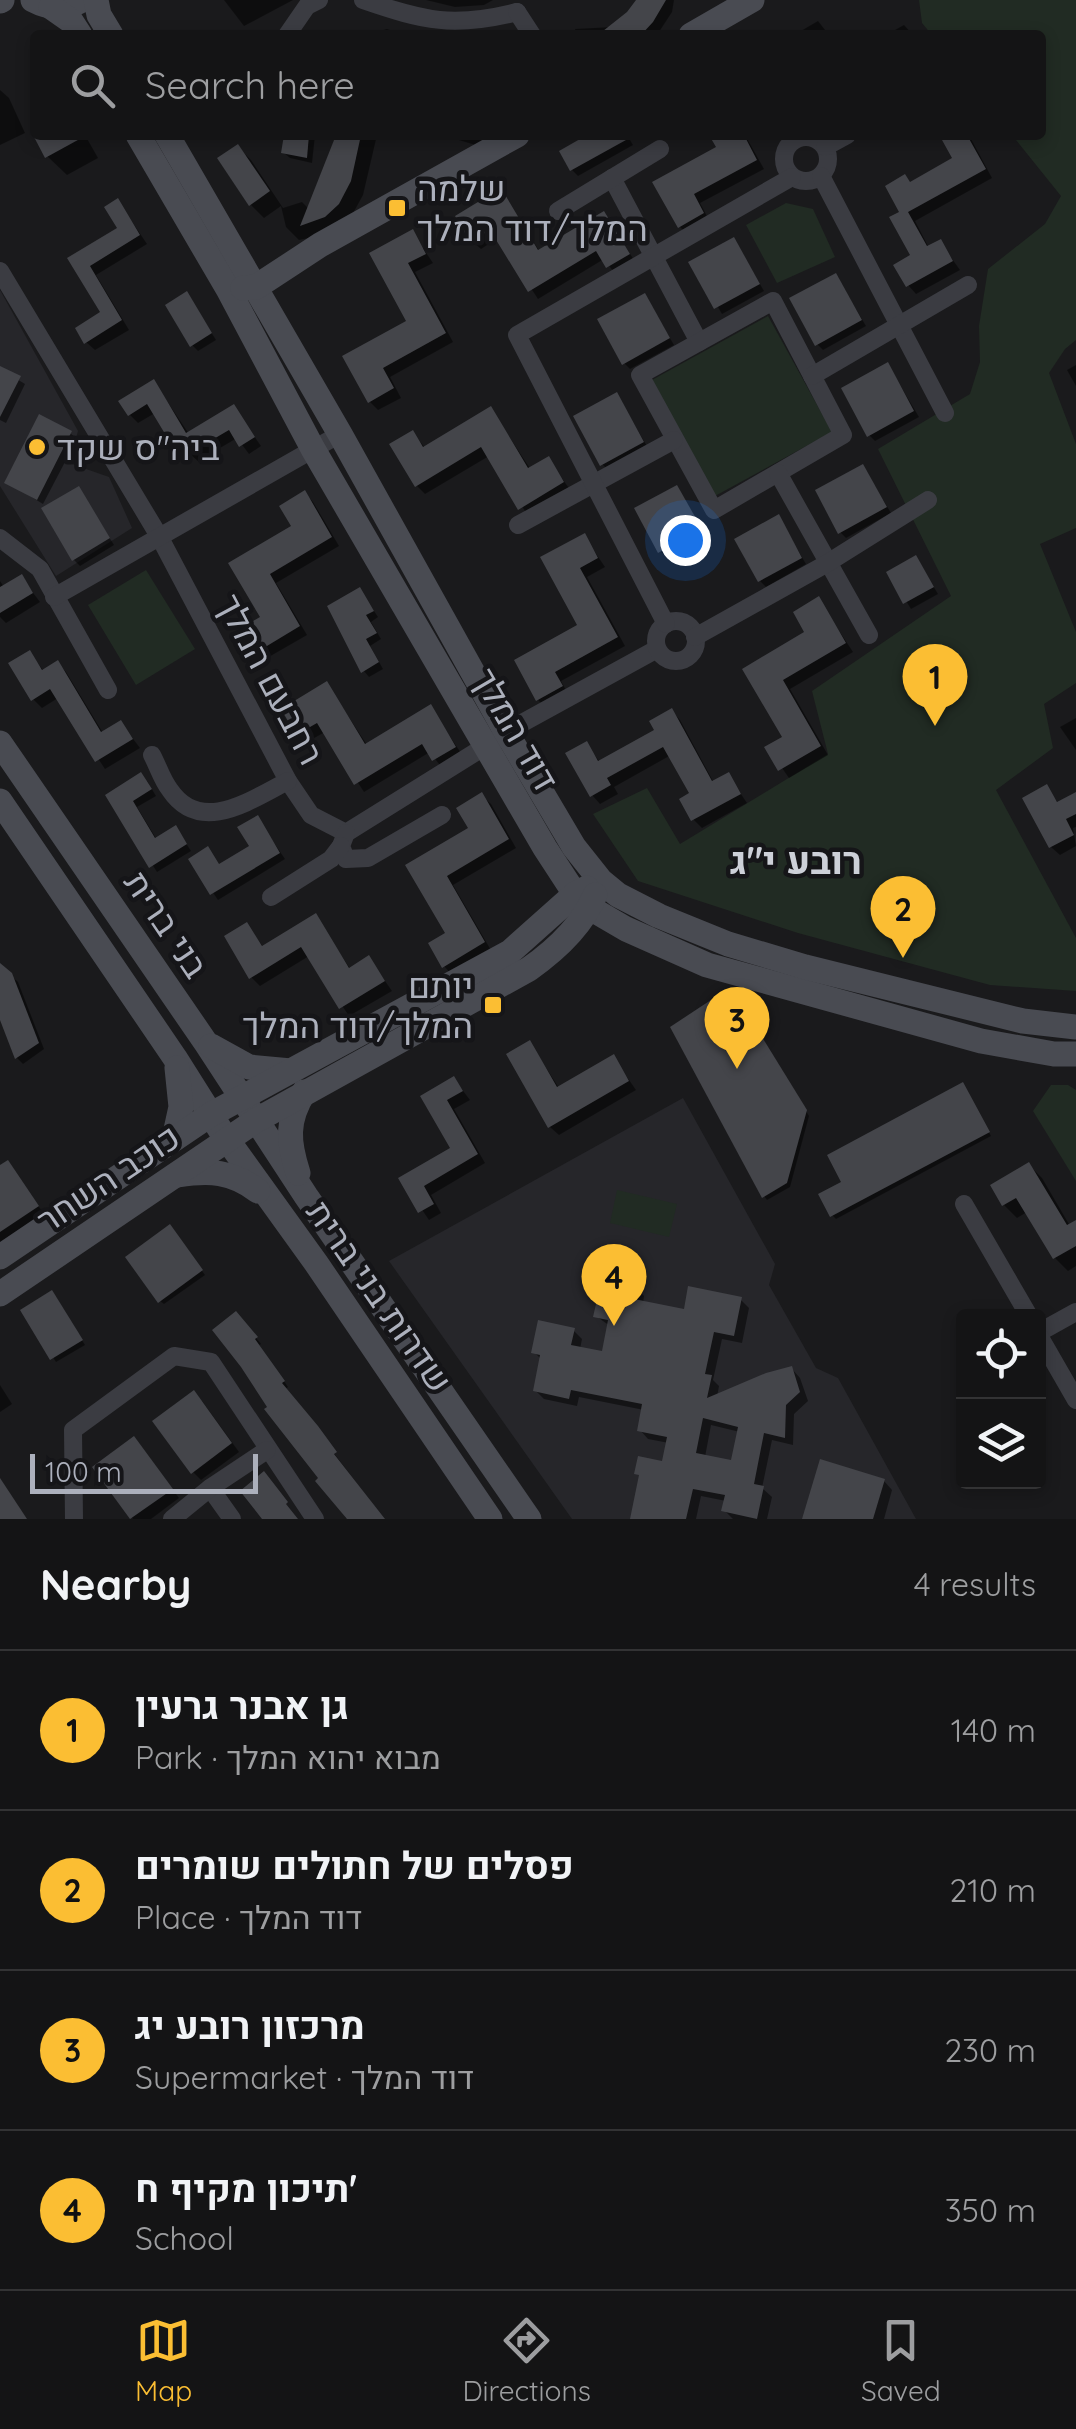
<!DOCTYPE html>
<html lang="en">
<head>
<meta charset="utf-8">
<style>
  :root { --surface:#141415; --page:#212122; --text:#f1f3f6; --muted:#9d9ea0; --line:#333334; --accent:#fbbe33 }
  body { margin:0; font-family:Quicksand,Heebo,sans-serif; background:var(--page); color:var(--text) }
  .controls { position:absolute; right:30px; bottom:30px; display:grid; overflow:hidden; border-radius:10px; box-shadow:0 5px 15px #0003 }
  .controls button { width:90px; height:90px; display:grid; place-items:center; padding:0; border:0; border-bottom:2px solid var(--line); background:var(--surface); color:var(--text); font:50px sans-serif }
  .scale { position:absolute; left:30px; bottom:25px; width:228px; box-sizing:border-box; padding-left:10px; border:5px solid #acb0bc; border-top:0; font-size:28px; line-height:35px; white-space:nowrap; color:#acb0bc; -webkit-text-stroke:8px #151518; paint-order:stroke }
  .you { position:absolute; left:685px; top:540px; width:35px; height:35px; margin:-25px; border:8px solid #fff; border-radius:50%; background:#1a73e8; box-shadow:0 0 0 15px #1a73e833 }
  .badge { display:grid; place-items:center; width:65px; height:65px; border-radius:50%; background:var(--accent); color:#111; font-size:32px; font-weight:700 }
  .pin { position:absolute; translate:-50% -82px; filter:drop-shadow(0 2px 5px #0008) }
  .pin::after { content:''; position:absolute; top:52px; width:35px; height:30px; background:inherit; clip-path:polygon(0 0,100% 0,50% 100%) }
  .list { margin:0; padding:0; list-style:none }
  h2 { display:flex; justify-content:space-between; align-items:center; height:130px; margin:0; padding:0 40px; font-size:42px }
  h2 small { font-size:32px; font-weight:400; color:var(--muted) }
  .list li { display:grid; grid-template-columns:65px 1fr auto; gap:30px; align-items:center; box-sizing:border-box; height:160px; padding:0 40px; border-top:2px solid var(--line) }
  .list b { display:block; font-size:38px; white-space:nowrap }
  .list p { margin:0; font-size:32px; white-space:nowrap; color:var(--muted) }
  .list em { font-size:32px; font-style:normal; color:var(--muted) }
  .icon { flex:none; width:55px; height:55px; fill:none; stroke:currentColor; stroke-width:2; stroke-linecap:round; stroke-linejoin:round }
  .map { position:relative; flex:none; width:1076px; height:1519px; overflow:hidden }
  .search { position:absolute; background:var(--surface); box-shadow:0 5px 15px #0003; left:30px; right:30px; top:30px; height:110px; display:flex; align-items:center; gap:25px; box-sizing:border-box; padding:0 35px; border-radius:10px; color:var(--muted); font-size:38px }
  .sheet { height:770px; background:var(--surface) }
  nav { display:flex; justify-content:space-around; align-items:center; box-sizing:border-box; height:140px; border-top:2px solid var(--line); background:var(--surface); font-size:28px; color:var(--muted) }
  nav a { display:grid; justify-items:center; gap:5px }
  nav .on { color:var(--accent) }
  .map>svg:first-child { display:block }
  .built { fill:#26262a }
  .green { fill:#212b23 }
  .shadow { fill:#0007; fill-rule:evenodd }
  .building { fill:#44454a; fill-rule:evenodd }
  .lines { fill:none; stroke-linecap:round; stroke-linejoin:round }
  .street { stroke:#3b3c42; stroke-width:18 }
  .secondary { stroke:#494b52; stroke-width:25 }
  .poi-dot { fill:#fbbe33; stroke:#151518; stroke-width:4 }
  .labels { text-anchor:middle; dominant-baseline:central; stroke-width:9; stroke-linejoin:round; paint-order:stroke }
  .poi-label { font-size:35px; fill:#acb0bc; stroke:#151518; text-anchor:start }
  .street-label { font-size:35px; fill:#acb0bc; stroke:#151518 }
  .neighbourhood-label { font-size:38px; font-weight:bold; fill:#cdd0d8; stroke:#151518 }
</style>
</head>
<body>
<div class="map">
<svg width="1076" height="1519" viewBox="0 0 1076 1519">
  <rect width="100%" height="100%" fill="#1a1a1c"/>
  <g class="built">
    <polygon points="0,290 78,431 69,463 109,477 132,528 56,576 0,486"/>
    <polygon points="683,1098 775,1264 769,1285 816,1368 838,1378 916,1519 572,1519 389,1261"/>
  </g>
  <g class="green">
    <polygon points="919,0 1076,0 1076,340 1065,349 1049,373 1076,444 1076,528 1040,544 1076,632 1076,683 1044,704 1053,748 996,790 1076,938 1076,991 990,985 798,933 638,881 593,814 647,788 680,844 828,754 812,691 951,596 878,449 970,394 980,362 979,326 988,269 1045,224 1061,196 1012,135 1041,135 1041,35 932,35 922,23"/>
    <polygon points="786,203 813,209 835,257 777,283 746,225"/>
    <polygon points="768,316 832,432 715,496 652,380"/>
    <polygon points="146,570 195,649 136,685 88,605"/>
    <polygon points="1051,1085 1068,1085 1076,1090 1076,1181 1033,1111"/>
    <polygon points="617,1190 677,1204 669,1237 610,1223"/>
  </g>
  <g class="shadow">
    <polygon points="224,0 293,0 244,26"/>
    <polygon points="426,0 493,0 484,5 455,7"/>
    <polygon points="640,0 674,0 672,12 657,35 628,35"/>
    <polygon points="818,21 829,35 794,35"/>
    <polygon points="904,25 913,35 886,35"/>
    <polygon points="613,27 621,35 576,35 575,29"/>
    <polygon points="387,29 404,35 365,35"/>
    <polygon points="0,90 9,98 25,133 0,145"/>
    <polygon points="36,135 85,135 98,158 67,175 47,156"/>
    <polygon points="286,135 315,135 312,163 290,158 283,152"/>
    <polygon points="336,135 377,135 363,195 351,217 314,237 299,240 286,227 281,206 264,218 251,205 238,147 251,160 283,208 302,202 309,209"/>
    <polygon points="442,135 499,135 479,146"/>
    <polygon points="593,135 627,135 633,145 578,176 572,170"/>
    <polygon points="712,135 745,135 764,169 700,203 710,222 688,235 680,227 656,183 719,148"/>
    <polygon points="955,135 967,135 971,139 992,178 915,221 929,248 940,242 960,270 916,294 908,285 914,256 902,213 911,184 955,159"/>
    <polygon points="501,191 540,252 604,214 636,263 616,275 604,259 538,299 498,238 481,249 472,241"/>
    <polygon points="118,201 147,244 96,275 129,330 95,350 86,342 103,313 70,259 120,228"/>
    <polygon points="412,232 433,263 415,272 453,342 390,377 401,398 378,410 370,402 345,357 409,322 372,254"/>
    <polygon points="734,240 764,291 722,314 692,263"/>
    <polygon points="836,276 866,326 823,350 817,344"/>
    <polygon points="187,294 216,340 198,351 192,345"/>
    <polygon points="645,296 674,345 630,369 624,363"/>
    <polygon points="888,365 919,417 875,441 869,435"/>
    <polygon points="1076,365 1076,386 1067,370"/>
    <polygon points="0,369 25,384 6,423 0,420"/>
    <polygon points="154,382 189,434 234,407 261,446 249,454 237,438 198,461 192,456 186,459 155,413 138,423 130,415"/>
    <polygon points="617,395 648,448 608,470 602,464"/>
    <polygon points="491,409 531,470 548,459 571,491 529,517 489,456 425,494 417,486 413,433 426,449"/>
    <polygon points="70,433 77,439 43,504 7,482"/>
    <polygon points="863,467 891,513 846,538 840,532"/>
    <polygon points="677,488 706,536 666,557 660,551"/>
    <polygon points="79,489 114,545 80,566 74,560"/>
    <polygon points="305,493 313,502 339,546 276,583 307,635 267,658 259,650 263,618 232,563 294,527"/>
    <polygon points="778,517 806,564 766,587 760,581"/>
    <polygon points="584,536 605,567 587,577 625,646 561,681 569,696 546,708 538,700 581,626 544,558"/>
    <polygon points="916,558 938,594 911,609 889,573"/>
    <polygon points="21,577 40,602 6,623 0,617 0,581 4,587"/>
    <polygon points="360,590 378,617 371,622 381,639 370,646 383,669 369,677 364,671"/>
    <polygon points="818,599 853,652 790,689 828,755 789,778 768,748 785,738 745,670 808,633"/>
    <polygon points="29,653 44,671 58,663 66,672 103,733 121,723 140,748 105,769 58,698 42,708 33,699"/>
    <polygon points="327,684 367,745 430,707 463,756 442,768 430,752 364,792 325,732 307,742 284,710"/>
    <polygon points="672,711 680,720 714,783 728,775 747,803 702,828 693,819 692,794 671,755 614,787 618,794 600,804 592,795 586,744 600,762 658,731"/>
    <polygon points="1076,718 1076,750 1060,727"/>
    <polygon points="147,781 156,796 137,807 157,840 176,828 191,851 157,872 108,795"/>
    <polygon points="1046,787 1059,804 1076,795 1076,827 1073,828 1076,846 1060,855 1051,847 1025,799"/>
    <polygon points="482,796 491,804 516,848 453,885 492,952 452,975 444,966 449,934 409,866 471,829"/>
    <polygon points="257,818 285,859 218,900 191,860 223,876 252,846"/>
    <polygon points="315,916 351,970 369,958 392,991 349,1016 309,956 260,986 251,977 247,925 264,948"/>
    <polygon points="0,966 18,982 44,1049 23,1064 17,1058 0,1013"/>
    <polygon points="746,1013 809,1116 790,1187 767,1200 764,1196"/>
    <polygon points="530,1043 559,1088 613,1057 636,1090 559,1135 550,1127"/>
    <polygon points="454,1079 470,1100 454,1109 485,1163 431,1195 441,1213 429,1220 401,1179 454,1148 424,1097"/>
    <polygon points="966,1089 991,1136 836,1219 832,1215 844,1183"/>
    <polygon points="8,1163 44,1214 0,1243 0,1169"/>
    <polygon points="1029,1165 1042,1178 1070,1226 1076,1223 1076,1266 1068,1271 1055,1258 1027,1212 1017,1218 1004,1205"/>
    <polygon points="173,1231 205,1275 164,1304 160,1301"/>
    <path d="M 636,1287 L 644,1296 L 643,1303 L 686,1312 L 741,1300 L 749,1308 L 742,1343 L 722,1339 L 713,1380 L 719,1386 L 717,1397 L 792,1369 L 800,1378 L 808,1401 L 794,1414 L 793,1445 L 772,1440 L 762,1488 L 772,1497 L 767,1519 L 733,1519 L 724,1510 L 726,1501 L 701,1496 L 696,1519 L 632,1519 L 664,1464 L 669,1443 L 648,1439 L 640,1430 L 644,1410 L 579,1397 L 577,1406 L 544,1399 L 535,1390 L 542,1360 L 534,1352 L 573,1330 L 582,1339 L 580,1349 L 604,1354 L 610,1326 L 596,1316 ZM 711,1425 L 740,1432 L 733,1463 L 705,1457 Z"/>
    <polygon points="55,1297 85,1345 56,1362 23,1311"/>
    <polygon points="241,1319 261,1344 259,1345 288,1387 285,1389 384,1519 346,1518 271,1407"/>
    <polygon points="0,1385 12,1404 0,1412"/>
    <polygon points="202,1401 239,1452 201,1480 193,1472"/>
    <polygon points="142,1448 179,1498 151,1519 133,1519 95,1467"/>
    <polygon points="884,1481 892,1490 884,1519 805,1519"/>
  </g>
  <g class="building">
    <polygon points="636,0 666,0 653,22 641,35 598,35 627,12"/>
    <polygon points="33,135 87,135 45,158"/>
    <polygon points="284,135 309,135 307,158 281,153"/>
    <polygon points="336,135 361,135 351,181 339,204 325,217 300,226"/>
    <polygon points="587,135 635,135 570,171 559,151"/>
    <polygon points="709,135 744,135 757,160 694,194 704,213 678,228 652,182 716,147"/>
    <polygon points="950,135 967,135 986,169 908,212 927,246 941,239 953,261 906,287 893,265 910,255 889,217 899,212 885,186 905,174 910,182 952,158 942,140"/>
    <polygon points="238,144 270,191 249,206 217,158"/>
    <polygon points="501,188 538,250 604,211 630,254 606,268 596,251 528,292 490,230 470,242 455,216"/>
    <polygon points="118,198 140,235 90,266 122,320 84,344 75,328 100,312 67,258 117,228 104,207"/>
    <polygon points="413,229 426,254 408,263 446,333 383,368 394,388 368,403 342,356 406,321 369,253"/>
    <polygon points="734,237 760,284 714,309 688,262"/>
    <polygon points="836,273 862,320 815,346 789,298"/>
    <polygon points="187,291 212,333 190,347 165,305"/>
    <polygon points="645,293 670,338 622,365 597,319"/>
    <polygon points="888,362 914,411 867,437 841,388"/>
    <polygon points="0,366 21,376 0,417"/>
    <polygon points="154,379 186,433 234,404 255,437 239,447 229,430 188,454 184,448 176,452 147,404 128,416 118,401"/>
    <polygon points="617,392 644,442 600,466 573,416"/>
    <polygon points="491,406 528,468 549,456 564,482 518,510 481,447 415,487 389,444 413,430 423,447"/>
    <polygon points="39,414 72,431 37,500 4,483"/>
    <polygon points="863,464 887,507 838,534 815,490"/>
    <polygon points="677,485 702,529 658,553 634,508"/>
    <polygon points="79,486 110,538 72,561 41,508"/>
    <polygon points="305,490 332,537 270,574 300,626 257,652 243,627 260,617 228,563 291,526 279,506"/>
    <polygon points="779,514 802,558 758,582 734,539"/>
    <polygon points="585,533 598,558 580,568 618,637 555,672 563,686 536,701 514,660 577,625 540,557"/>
    <polygon points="916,555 934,587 903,604 886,572"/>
    <polygon points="22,574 33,593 0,613 0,587"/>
    <polygon points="360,587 374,611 366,615 377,633 366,639 379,662 361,673 327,606"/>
    <polygon points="819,596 846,643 783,680 821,746 778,771 764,747 782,737 742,669 804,632 793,612"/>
    <polygon points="30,650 42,670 58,660 101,732 121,720 133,739 95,762 50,689 31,701 8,663"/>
    <polygon points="327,681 365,744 431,704 456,747 432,761 422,744 354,785 317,723 296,735 281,709"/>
    <polygon points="672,708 712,781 729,772 741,794 691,821 679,799 689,793 663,747 607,778 611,785 590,797 565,753 587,741 598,761 654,730 649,721"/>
    <polygon points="141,772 152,789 133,801 155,838 176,825 187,844 149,868 105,795"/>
    <polygon points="1047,784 1057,802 1076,792 1076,814 1066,819 1074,835 1049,848 1022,798"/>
    <polygon points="482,792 509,839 447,876 485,942 442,968 428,943 445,933 405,865 468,828 456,808"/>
    <polygon points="258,815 280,853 210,895 188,859 208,846 219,864 249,846 237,827"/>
    <polygon points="316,913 349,968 369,955 385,981 339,1009 301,947 249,979 224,936 247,922 262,946"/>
    <polygon points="0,963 12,973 39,1043 15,1059 0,1020"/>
    <polygon points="714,998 743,1006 807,1110 787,1183 762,1198 670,1027"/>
    <polygon points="530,1040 557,1087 614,1054 629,1081 548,1128 506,1054"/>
    <polygon points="454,1076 463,1091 447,1100 478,1154 424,1186 434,1204 418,1213 398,1178 450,1148 420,1096"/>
    <polygon points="963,1082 990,1132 830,1217 818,1194 841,1182 827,1155"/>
    <polygon points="8,1160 39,1206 0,1232 0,1165"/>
    <polygon points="1029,1162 1067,1225 1076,1220 1076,1246 1053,1259 1016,1198 1002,1206 990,1185"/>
    <polygon points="170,1224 203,1270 158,1303 125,1257"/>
    <path d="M 602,1278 L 637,1285 L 634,1299 L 684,1309 L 688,1286 L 742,1297 L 734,1336 L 714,1332 L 705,1374 L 712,1375 L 707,1398 L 766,1373 L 792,1366 L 800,1392 L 786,1405 L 785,1438 L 764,1433 L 754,1484 L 764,1486 L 757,1519 L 721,1511 L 725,1495 L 693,1489 L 686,1519 L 630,1519 L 639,1475 L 634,1474 L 638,1456 L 662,1461 L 667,1437 L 637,1431 L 642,1404 L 571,1390 L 569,1399 L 533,1391 L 540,1355 L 531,1353 L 538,1320 L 575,1328 L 571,1345 L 602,1351 L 608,1320 L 593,1317 ZM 703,1418 L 738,1427 L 731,1460 L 696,1453 Z"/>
    <polygon points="52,1290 83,1340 50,1360 20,1310"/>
    <polygon points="236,1311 258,1337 255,1339 285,1381 282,1383 318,1426 337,1452 334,1454 385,1519 347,1519 315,1481 318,1478 264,1409 267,1407 241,1367 212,1330"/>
    <polygon points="194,1390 232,1443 191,1474 152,1421"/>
    <polygon points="134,1436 173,1489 130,1519 92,1467"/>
    <polygon points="820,1459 885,1479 873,1519 802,1519"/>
    <polygon points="264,1471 288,1502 286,1504 298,1519 262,1519 240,1491"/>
    <polygon points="0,1478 27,1519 0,1519"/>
  </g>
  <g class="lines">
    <g class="street">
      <path d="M 363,0 C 424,21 454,28 517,12"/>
      <polyline points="517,12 532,35"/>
      <polyline points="287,35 307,6 319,0"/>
      <circle cx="806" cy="159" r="22"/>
      <polyline points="825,147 847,135"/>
      <polyline points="821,176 945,413"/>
      <polyline points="612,178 699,342"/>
      <polyline points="558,211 660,149"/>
      <polyline points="0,271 159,536 288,781 311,815 346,833 524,722 657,649"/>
      <polygon points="773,301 843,435 714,510 640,375"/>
      <polyline points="812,376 968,285"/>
      <polyline points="778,473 869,635"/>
      <polyline points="518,525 674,440"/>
      <polyline points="0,538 40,569 108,690"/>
      <polyline points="54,597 340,434"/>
      <circle cx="676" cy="641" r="20"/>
      <polyline points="666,624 517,335 792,177"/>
      <polyline points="695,637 826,564 928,500"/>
      <path d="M 152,755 C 158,766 162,780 170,790 C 201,836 252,799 288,781"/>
      <polyline points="346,833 341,846 346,859 368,858 442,815"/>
      <polyline points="271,897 331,859 341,846"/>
      <polyline points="964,1204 1029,1316"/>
      <polyline points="1038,1333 1076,1312"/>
      <polyline points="1038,1334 1076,1400"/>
      <polyline points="210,1488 232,1519"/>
      <polyline points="74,1519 73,1430 174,1356 211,1362 315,1519"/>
      <polyline points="172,1519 210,1488 267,1450"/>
    </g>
    <g class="secondary">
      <path d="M 33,0 C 50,9 66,9 82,0"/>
      <polyline points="96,0 99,15 111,35"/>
      <polyline points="0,1 2,0"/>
      <polyline points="51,7 71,21 80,35"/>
      <polyline points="691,35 752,0"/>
      <polyline points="138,135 228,289 313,449 545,848 575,894 590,908 626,929 707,965 981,1041 1054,1054 1076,1054"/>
      <polyline points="167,135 340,434 506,732 574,847 601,881 618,895 659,916 728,944 805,967 1023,1021 1076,1027"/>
      <polyline points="243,288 256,287 320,245 517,135"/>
      <polyline points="0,743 206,1043 306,1196 529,1519"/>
      <polyline points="0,801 175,1058 221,1131 316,1263 490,1519"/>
      <polyline points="211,1046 249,1067 291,1071"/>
      <polyline points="174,1139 181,1107 177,1068"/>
      <path d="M 298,1173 C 288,1142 286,1121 304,1092"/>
      <path d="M 178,1175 C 209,1170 232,1171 258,1191"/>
      <polyline points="0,1257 210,1115 510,952 575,894 587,888"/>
      <path d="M 0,1294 L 255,1121 L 529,969 C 556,950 582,926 595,895"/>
    </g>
  </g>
  <g class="poi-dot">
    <rect x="387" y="198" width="20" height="20" rx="5"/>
    <circle cx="37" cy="447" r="10"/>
    <rect x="483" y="995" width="20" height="20" rx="5"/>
  </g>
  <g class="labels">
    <g class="poi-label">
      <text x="417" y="188">שלמה<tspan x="417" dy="40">המלך/דוד המלך</tspan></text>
      <text x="57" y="447">ביה"ס שקד</text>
      <text x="473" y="985" text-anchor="end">יותם<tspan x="473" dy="40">המלך/דוד המלך</tspan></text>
    </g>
    <g class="street-label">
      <text transform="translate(271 679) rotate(62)">רחבעם המלך</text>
      <text transform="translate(516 729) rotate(60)">דוד המלך</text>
      <text transform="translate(167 924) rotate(56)">בני ברית</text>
      <text transform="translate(108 1178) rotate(-34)">כוכב השחר</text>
      <text transform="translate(380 1296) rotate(55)">שדרות בני ברית</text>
    </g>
    <g class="neighbourhood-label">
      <text x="796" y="860">רובע י"ג</text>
    </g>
  </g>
</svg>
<div class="controls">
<button><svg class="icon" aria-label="locate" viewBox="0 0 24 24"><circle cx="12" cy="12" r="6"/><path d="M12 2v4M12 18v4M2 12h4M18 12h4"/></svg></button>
<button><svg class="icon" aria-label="layers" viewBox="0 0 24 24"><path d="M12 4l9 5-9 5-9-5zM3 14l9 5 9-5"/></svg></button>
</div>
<div class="scale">100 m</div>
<div class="you"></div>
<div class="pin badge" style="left:935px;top:726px">1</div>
<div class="pin badge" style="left:903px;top:958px">2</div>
<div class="pin badge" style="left:737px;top:1069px">3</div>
<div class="pin badge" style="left:614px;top:1326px">4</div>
<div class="search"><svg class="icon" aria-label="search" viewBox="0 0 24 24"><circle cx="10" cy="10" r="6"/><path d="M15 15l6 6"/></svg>Search here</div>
</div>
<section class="sheet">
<h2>Nearby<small>4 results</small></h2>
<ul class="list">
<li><span class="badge">1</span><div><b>גן אבנר גרעין</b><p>Park · מבוא יהוא המלך</p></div><em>140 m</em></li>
<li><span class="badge">2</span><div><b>פסלים של חתולים שומרים</b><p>Place · דוד המלך</p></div><em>210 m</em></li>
<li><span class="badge">3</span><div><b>מרכזון רובע יג</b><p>Supermarket · דוד המלך</p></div><em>230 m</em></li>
<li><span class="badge">4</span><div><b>תיכון מקיף ח'</b><p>School</p></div><em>350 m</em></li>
</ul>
</section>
<nav>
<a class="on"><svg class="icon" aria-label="map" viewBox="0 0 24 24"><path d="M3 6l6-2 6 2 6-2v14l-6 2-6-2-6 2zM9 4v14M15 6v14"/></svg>Map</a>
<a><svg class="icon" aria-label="directions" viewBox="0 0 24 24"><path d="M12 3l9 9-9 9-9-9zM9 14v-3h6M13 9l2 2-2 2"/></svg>Directions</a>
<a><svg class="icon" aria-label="saved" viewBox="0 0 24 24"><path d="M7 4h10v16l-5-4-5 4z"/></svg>Saved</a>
</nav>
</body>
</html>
